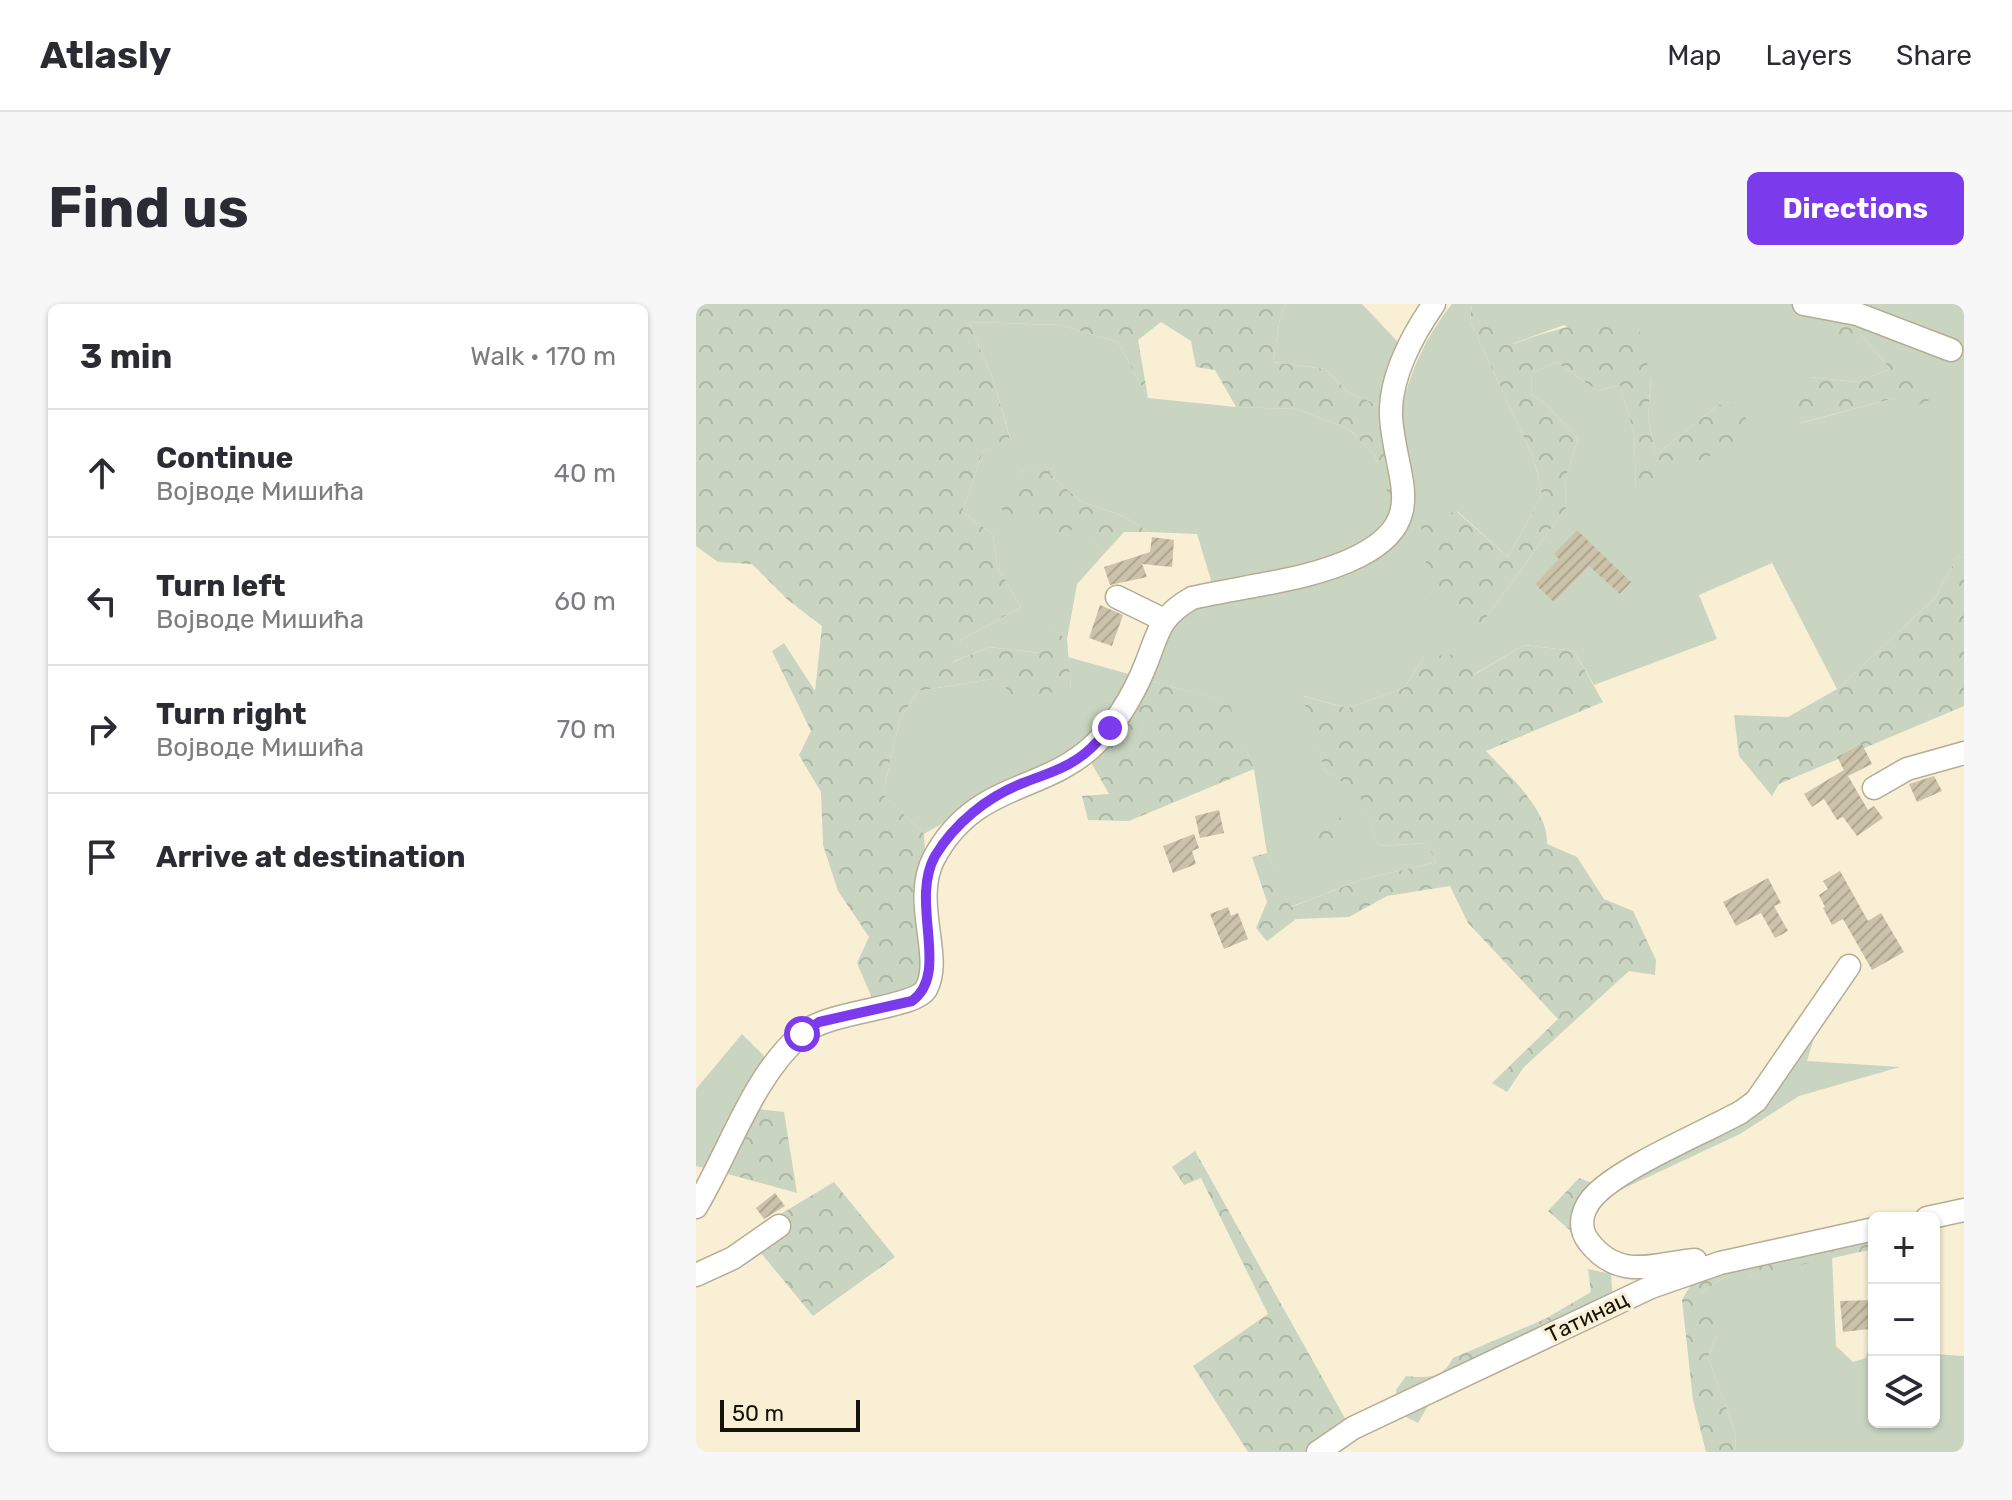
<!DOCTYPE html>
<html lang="en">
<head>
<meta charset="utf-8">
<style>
  :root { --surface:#fff; --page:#f7f7f7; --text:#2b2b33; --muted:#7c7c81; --line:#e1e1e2; --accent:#7c3aed }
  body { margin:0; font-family:Rubik,sans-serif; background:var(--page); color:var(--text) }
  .controls { position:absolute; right:24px; bottom:24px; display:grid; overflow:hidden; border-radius:12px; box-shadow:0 2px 6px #0004 }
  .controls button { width:72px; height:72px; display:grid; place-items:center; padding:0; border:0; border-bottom:2px solid var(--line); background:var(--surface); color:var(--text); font:40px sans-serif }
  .scale { position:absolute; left:24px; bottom:20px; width:140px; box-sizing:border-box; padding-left:8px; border:4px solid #151209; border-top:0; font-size:22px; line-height:28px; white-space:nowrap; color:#151209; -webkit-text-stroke:6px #f9efd5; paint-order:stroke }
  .stop { position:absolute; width:24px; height:24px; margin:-18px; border:6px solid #7c3aed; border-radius:50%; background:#fff }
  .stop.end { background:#7c3aed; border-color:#fff; box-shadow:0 2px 8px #0008 }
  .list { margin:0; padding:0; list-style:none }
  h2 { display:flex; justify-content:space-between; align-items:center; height:104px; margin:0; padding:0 32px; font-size:34px }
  h2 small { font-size:26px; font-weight:400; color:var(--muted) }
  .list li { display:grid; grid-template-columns:52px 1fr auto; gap:24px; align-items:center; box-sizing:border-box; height:128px; padding:0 32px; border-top:2px solid var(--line) }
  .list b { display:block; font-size:30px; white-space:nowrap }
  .list p { margin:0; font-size:26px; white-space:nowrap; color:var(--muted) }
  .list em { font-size:26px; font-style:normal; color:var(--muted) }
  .icon { flex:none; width:44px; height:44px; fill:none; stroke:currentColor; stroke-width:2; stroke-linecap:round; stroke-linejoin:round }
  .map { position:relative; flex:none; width:1268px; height:1148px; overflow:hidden; border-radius:12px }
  header { display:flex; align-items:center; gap:48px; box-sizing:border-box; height:112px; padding:0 40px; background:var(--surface); border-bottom:2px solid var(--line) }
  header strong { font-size:38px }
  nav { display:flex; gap:44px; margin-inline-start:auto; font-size:28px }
  .intro { display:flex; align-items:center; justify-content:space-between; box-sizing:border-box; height:192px; padding:0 48px }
  h1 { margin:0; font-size:56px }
  .button { padding:20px 36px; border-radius:12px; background:var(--accent); color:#fff; font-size:28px; font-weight:700 }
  main { display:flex; gap:48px; padding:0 48px }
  aside { flex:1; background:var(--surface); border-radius:12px; box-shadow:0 2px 6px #0004 }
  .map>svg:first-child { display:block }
  .green { fill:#c9d5c1 }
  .forest { fill:url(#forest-crowns) }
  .building { fill:url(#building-hatch) }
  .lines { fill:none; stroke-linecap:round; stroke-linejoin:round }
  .minor-casing { stroke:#b6ac94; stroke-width:25 }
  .minor { stroke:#fff; stroke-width:22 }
  .route { stroke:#7c3aed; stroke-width:10 }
  .labels { text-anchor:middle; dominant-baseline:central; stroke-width:7; stroke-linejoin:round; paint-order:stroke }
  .street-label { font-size:22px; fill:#151209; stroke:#f9efd5 }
</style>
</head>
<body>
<header>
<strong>Atlasly</strong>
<nav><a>Map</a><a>Layers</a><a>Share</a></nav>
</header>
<div class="intro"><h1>Find us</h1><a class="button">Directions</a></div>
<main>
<aside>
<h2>3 min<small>Walk · 170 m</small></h2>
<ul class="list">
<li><svg class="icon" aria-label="ahead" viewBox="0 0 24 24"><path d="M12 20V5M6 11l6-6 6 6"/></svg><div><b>Continue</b><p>Војводе Мишића</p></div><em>40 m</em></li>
<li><svg class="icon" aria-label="left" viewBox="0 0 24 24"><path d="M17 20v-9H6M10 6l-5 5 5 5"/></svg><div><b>Turn left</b><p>Војводе Мишића</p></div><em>60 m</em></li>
<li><svg class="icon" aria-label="right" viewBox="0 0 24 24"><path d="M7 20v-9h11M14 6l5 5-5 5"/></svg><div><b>Turn right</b><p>Војводе Мишића</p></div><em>70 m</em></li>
<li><svg class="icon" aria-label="arrive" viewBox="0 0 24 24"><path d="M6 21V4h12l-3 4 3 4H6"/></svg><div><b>Arrive at destination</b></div></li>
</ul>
</aside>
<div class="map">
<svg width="1268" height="1148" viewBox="0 0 1268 1148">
  <defs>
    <pattern id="forest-crowns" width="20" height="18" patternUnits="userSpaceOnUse" patternTransform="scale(2)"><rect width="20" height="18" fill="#c9d5c1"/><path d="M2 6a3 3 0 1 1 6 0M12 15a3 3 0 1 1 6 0" fill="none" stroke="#acb6a4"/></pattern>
    <pattern id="building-hatch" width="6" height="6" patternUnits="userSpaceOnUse" patternTransform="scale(2)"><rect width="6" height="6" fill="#cbc2a9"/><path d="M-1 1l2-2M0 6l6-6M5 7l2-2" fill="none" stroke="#ada690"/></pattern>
  </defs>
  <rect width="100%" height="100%" fill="#f9efd5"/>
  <g class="green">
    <path d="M 590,0 L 666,0 L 702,38 L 705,106 C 715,66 730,32 756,0 L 776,0 L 774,17 L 838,155 L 846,191 L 812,253 L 761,207 L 786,319 L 870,204 L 869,176 L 882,135 L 851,101 L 835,90 L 836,69 L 860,58 L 902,87 L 924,81 L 938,129 L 940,186 L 1022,101 L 960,151 L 952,114 L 955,74 L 868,21 L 816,40 L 793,0 L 1106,0 L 1162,27 L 1194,65 L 1161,78 L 1113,73 L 1105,119 L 1199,94 L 1218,74 L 1131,0 L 1268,0 L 1268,254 L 1262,252 L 1238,295 L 1141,385 L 1076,259 L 1003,291 L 1021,335 L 898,381 L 878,347 L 828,341 L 777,371 L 728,353 L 708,384 L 652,404 L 607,392 L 629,467 L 662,487 L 683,542 L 729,539 L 741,558 L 668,575 L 594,603 L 571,549 L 558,465 L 531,397 L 454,377 L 376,445 L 228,530 L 187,490 L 204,415 L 222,387 L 303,374 L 375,385 L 372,353 L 436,371 L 515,276 L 501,230 L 453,228 L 427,212 L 384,197 L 354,170 L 360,154 L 322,169 L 382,216 L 408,250 L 381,280 L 371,335 L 354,325 L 344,349 L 293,343 L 256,358 L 265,336 L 325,303 L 301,262 L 297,230 L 266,208 L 287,147 L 315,137 L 297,75 L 273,18 L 364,21 L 422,38 L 452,94 L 540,103 L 602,105 L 654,126 L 679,152 L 692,186 L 688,218 L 718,185 L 704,110 L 653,89 L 629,65 L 577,58 L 584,14 Z"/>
    <polygon points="1131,691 1111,757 1204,763 1103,792 1044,830 903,896 1045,804"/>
    <polygon points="46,730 74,758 62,805 32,870 0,862 0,785"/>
    <polygon points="1136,952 1140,1042 1157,1058 1170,1054 1172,1045 1178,1045 1178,1118 1238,1118 1238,1050 1268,1052 1268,1148 1039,1148 1040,1131 1012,1053 1021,1031 1004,989 1031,972 1053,972"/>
  </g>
  <g class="forest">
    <polygon points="0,0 590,0 584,14 577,58 629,65 653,89 704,110 718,185 710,226 688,218 691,186 679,152 654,126 602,105 540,103 519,66 500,63 495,37 465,18 442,36 452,94 422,38 364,21 273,18 297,75 315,138 287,147 266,208 297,230 301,262 325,303 265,336 257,358 293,343 343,349 353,324 371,335 375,386 316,393 303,374 222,387 204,415 187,490 228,530 238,683 210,703 176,694 161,659 173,633 142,587 127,541 125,488 103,451 115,427 76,347 88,339 119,387 126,322 92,296 56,260 22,258 0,242"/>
    <path d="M 776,0 L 793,0 L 798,4 L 817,40 C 867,22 889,16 942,22 L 955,74 L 952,114 L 960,151 L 1022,101 L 1043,102 L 1059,130 L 940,187 L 938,129 L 924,81 L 902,87 L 860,58 L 836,69 L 835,90 L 851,101 L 882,135 L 869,176 L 870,204 L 786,319 L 735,296 L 725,221 L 760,207 L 812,253 L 846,191 L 838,155 L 774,17 Z"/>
    <polygon points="1106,0 1167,8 1236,95 1215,104 1199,94 1104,119 1093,88 1113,73 1161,78 1194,65 1162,27 1130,40"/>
    <polygon points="361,153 354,170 384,197 427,212 453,228 428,228 408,250 382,217 366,239 300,202 322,169"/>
    <polygon points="1262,252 1268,254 1268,402 1083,480 1076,492 1043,452 1038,411 1092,413 1141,385 1238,295"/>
    <path d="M 828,341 L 878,347 L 907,398 L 790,447 C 812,471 853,506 851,540 L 881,553 L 908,595 L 937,607 L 960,656 L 959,671 L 933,667 L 828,763 L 811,788 L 796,779 L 862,715 L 772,619 L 754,582 L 691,592 L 653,613 L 600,615 L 571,637 L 560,624 L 571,598 L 556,553 L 571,549 L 595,603 L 668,575 L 741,558 L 729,539 L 683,542 L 662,488 L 629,467 L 606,392 L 652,404 L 708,384 L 728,353 L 762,350 L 778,371 Z"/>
    <polygon points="454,377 532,397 558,465 433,517 392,516 386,492 413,490 396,460"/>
    <polygon points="620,506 643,511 656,530 627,549 618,523"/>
    <polygon points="62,805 88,808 101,889 32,870"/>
    <polygon points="499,847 650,1116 653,1142 644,1148 552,1148 497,1062 572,1010 505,874 488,881 476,863"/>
    <polygon points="883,874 904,882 901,907 877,929 852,907"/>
    <polygon points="138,878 199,953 117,1012 50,931"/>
    <polygon points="1178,927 1178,945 1053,972 1031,972 1004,989 1022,1003 1021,1031 1012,1053 1040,1131 1039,1148 1010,1148 997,1096 986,996 994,982 1030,946"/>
    <path d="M 892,965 L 915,970 L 917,997 L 737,1093 L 722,1119 L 704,1110 L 700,1086 L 710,1072 C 732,1074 746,1075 757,1054 L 849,1015 L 895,988 Z"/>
  </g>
  <g class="building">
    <polygon points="881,226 935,278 924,290 893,262 858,298 839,280 863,255 858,250"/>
    <polygon points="456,233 478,236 476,263 446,260 451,273 414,281 408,263 454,248"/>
    <polygon points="404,301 427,311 416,342 393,334"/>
    <polygon points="1166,440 1176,460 1152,472 1172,506 1178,502 1187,514 1161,532 1147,513 1141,516 1128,495 1116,503 1108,490 1148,466 1141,453"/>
    <polygon points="1238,472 1246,487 1221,498 1213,480"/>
    <polygon points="523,506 528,529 504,534 499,512"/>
    <polygon points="498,530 503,544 496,547 500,560 477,569 467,542"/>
    <polygon points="1144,567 1172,617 1185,609 1208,648 1176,666 1147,615 1136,621 1127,604 1129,603 1123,591 1132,585 1127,577"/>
    <polygon points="1072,574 1085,599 1078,602 1092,627 1079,634 1065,609 1040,622 1027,598"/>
    <polygon points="532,603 535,612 542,609 552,635 528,645 514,610"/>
    <polygon points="79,889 89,902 68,915 60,904"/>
    <polygon points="1178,996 1178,1019 1173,1020 1173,1025 1147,1028 1144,997"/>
  </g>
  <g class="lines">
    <g class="minor-casing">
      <g id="minor">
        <polyline points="1108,0 1161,10 1255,46"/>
        <polyline points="421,293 468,316"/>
        <polyline points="1178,484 1211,465 1268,449"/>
        <path d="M 0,903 C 34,847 56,772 107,729 C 135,706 218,705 230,685 C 248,653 215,598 238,554 C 279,477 347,490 398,441 C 421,419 438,390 450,360 C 463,327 463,313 496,294 C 548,282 617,276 663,252 C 734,216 699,174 695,113 C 693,74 717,30 738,0"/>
        <polyline points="1231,914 1268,906"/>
        <path d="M 999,956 C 958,960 923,977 893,938 C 880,922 887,902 901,889 C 930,861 1007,829 1045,808 L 1060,797 L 1153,662"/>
        <polyline points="0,971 37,954 83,922"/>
        <polyline points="622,1148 657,1124 955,983 1024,959 1178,925"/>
      </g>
    </g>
    <use href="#minor" class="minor"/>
  </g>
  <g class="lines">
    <path class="route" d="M 106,730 L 123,718 L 216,697 C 255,669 213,599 239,552 C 259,519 291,493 327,479 C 344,472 363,467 378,457 C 392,449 403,436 414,424"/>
  </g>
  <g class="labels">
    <g class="street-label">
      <text transform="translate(891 1013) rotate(-26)">Татинац</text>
    </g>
  </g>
</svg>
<div class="controls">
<button>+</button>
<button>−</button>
<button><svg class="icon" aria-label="layers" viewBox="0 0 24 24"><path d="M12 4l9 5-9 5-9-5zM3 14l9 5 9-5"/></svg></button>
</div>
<div class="scale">50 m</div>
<div class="stop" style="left:106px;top:730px"></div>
<div class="stop end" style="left:414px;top:424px"></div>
</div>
</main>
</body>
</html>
